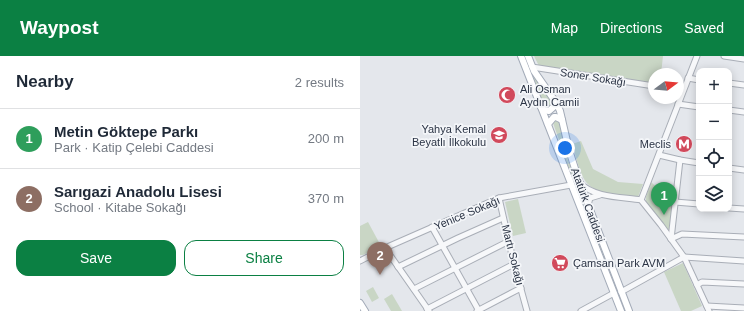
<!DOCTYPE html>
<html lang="en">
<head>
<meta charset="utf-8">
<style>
  :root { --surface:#fff; --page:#f2f2f3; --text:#1f2937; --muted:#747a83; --line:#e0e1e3; --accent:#0b8043 }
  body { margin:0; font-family:Arial,sans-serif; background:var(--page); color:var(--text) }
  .controls { position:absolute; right:12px; top:12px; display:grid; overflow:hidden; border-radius:8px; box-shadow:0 2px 10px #0003 }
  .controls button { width:36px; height:36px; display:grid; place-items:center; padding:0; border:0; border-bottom:1px solid var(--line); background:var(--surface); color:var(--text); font:20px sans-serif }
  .compass { position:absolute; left:288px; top:12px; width:36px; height:36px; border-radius:50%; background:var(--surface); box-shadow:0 2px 10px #0003; rotate:74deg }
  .you { position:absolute; left:205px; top:92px; width:14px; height:14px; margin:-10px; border:3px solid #fff; border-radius:50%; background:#1a73e8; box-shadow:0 0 0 6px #1a73e833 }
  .badge { display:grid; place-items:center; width:26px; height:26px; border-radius:50%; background:var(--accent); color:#fff; font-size:13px; font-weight:700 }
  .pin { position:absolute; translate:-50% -33px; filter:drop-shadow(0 1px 2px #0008) }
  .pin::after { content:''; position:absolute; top:21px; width:14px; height:12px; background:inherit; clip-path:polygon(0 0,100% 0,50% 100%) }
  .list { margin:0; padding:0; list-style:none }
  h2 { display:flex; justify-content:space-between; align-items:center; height:52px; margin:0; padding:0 16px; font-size:17px }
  h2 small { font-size:13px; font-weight:400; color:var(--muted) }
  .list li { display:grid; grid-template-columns:26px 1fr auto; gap:12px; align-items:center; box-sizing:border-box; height:60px; padding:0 16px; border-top:1px solid var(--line) }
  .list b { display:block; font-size:15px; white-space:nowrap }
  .list p { margin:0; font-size:13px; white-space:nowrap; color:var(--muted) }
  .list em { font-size:13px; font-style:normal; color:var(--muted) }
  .actions { display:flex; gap:8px; padding:12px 16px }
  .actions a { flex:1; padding:9px 0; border:1px solid var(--accent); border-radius:12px; text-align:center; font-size:14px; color:var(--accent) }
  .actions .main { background:var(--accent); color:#fff }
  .icon { flex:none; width:22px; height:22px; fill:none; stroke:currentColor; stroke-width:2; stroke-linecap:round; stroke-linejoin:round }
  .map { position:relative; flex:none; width:384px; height:255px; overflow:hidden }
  header { display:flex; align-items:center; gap:24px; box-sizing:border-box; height:56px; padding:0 20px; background:var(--accent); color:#fff }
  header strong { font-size:19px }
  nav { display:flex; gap:22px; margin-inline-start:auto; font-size:14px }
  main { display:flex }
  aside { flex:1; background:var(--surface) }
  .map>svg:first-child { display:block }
  .green { fill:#c9d6c5 }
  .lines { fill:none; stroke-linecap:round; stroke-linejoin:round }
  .minor-casing { stroke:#a9aeb7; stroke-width:7 }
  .major-casing { stroke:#a3abb8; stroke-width:8 }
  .minor { stroke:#f7f8fa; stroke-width:5 }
  .major { stroke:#fff; stroke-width:6 }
  .labels { text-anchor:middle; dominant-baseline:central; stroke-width:3.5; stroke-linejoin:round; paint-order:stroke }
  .street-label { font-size:11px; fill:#2b3445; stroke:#f4f6f9 }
  .poi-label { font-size:11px; fill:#2b3445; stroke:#f4f6f9; text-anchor:start }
</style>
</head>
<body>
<header>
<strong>Waypost</strong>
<nav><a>Map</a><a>Directions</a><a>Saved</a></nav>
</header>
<main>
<aside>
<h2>Nearby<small>2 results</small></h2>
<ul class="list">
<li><span class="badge" style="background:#2e9e5b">1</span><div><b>Metin Göktepe Parkı</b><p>Park · Katip Çelebi Caddesi</p></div><em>200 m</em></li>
<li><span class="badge" style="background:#8d6e63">2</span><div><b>Sarıgazi Anadolu Lisesi</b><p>School · Kitabe Sokağı</p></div><em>370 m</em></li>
</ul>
<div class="actions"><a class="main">Save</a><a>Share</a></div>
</aside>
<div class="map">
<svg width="384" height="255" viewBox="0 0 384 255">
  <rect width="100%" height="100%" fill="#e4e7ec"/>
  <g class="green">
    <polygon points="165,0 167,0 174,17 192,47 192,50 189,53 185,52"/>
    <polygon points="174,0 303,0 301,18 294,18 294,28 179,10"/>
    <polygon points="196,63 199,65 207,102 220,135 217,135 193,67 194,64"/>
    <path d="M 221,85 L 233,113 L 258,126 L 283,128 L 278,141 C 263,139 241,140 229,129 C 220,122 216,99 212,88 Z"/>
    <polygon points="291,126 306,140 315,142 311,179 286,148 286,141"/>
    <polygon points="158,143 166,177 153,180 145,146"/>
    <polygon points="221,143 223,143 268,255 265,255"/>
    <polygon points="8,166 21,190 3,199 0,199 0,170"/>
    <polygon points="323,207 342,250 331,255 321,255 304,216"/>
    <polygon points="13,231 19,242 12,246 6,235"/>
    <polygon points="32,238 42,255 31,255 24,243"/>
  </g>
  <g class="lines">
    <g class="minor-casing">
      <g id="minor">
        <polyline points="364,0 384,3"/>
        <polyline points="172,11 294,30"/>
        <polyline points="328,22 339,24"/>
        <polyline points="369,27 384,29"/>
        <polyline points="318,48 339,51"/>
        <polyline points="369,54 384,56"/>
        <polyline points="299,99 320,104 339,107"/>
        <polyline points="369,112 384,114"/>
        <path d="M 220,127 C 234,142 263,141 281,144 L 301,169 L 324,201 L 349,255"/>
        <polyline points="139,142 154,208 167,255"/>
        <polyline points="281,144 337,0"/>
        <polyline points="315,146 339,148"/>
        <polyline points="228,149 230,142 240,139"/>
        <polyline points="369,152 384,153"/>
        <polyline points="72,171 119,255"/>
        <polyline points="311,183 320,104"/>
        <polyline points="311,183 322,178 384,181"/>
        <polyline points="25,192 69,255"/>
        <polyline points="324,201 384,205"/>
        <polyline points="0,205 25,192 139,142 211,129"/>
        <polyline points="38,211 98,182 143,162"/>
        <polyline points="337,229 342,226 384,228"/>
        <polyline points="54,233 149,185"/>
        <polyline points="261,236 324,201"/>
        <polyline points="347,250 384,252"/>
        <polyline points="67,253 154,208"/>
        <polyline points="117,255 161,232"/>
        <polyline points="221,255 254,237"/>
      </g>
    </g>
    <g class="major-casing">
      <g id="major">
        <polyline points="161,0 261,255"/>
        <polyline points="168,0 174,15 197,48 200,55 209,94 219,125 269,255"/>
        <polyline points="181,51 184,54 189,55 197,48"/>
        <polyline points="188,68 194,61 196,61 202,64"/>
        <polyline points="0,247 5,255"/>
      </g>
    </g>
    <use href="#minor" class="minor"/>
    <use href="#major" class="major"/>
  </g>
  <defs>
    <g id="mosque-disc" transform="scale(0.9)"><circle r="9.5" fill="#d1495b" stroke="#f4f6f9"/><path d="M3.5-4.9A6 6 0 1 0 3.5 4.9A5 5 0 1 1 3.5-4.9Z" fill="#fff"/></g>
    <g id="school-disc" transform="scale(0.9)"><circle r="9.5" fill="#d1495b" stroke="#f4f6f9"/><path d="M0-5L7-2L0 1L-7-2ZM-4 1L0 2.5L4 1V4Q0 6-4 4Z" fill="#fff"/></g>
    <g id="metro-disc" transform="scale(0.9)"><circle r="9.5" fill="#d1495b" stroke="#f4f6f9"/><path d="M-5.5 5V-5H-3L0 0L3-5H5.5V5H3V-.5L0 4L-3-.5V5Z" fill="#fff"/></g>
    <g id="supermarket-disc" transform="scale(0.9)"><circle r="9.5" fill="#d1495b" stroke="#f4f6f9"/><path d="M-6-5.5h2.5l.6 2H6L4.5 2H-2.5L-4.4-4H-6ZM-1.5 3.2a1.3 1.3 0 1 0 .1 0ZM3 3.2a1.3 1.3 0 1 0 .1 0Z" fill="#fff"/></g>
  </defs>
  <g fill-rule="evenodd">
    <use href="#mosque-disc" x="147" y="39"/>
    <use href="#school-disc" x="139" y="79"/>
    <use href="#metro-disc" x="324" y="88"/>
    <use href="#supermarket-disc" x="200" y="207"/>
  </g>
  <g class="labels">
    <g class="street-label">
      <text transform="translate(233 21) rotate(9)">Soner Sokağı</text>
      <text transform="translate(228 149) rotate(70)">Atatürk Caddesi</text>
      <text transform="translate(107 157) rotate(-23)">Yenice Sokağı</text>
      <text transform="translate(153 199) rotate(76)">Martı Sokağı</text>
    </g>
    <g class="poi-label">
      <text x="160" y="33">Ali Osman<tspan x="160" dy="13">Aydın Camii</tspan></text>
      <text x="126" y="73" text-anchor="end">Yahya Kemal<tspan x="126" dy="13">Beyatlı İlkokulu</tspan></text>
      <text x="311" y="88" text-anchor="end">Meclis</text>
      <text x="213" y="207">Çamsan Park AVM</text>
    </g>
  </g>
</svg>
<div class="controls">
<button>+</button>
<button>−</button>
<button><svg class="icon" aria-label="locate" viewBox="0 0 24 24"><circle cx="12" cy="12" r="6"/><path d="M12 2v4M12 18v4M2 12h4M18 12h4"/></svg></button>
<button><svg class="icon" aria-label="layers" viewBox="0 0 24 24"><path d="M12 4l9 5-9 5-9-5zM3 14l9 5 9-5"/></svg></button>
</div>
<svg class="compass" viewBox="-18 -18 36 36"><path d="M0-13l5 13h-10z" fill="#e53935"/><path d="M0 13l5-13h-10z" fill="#747a83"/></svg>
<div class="you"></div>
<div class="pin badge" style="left:304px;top:159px;background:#2e9e5b">1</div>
<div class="pin badge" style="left:20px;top:219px;background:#8d6e63">2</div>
</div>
</main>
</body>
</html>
